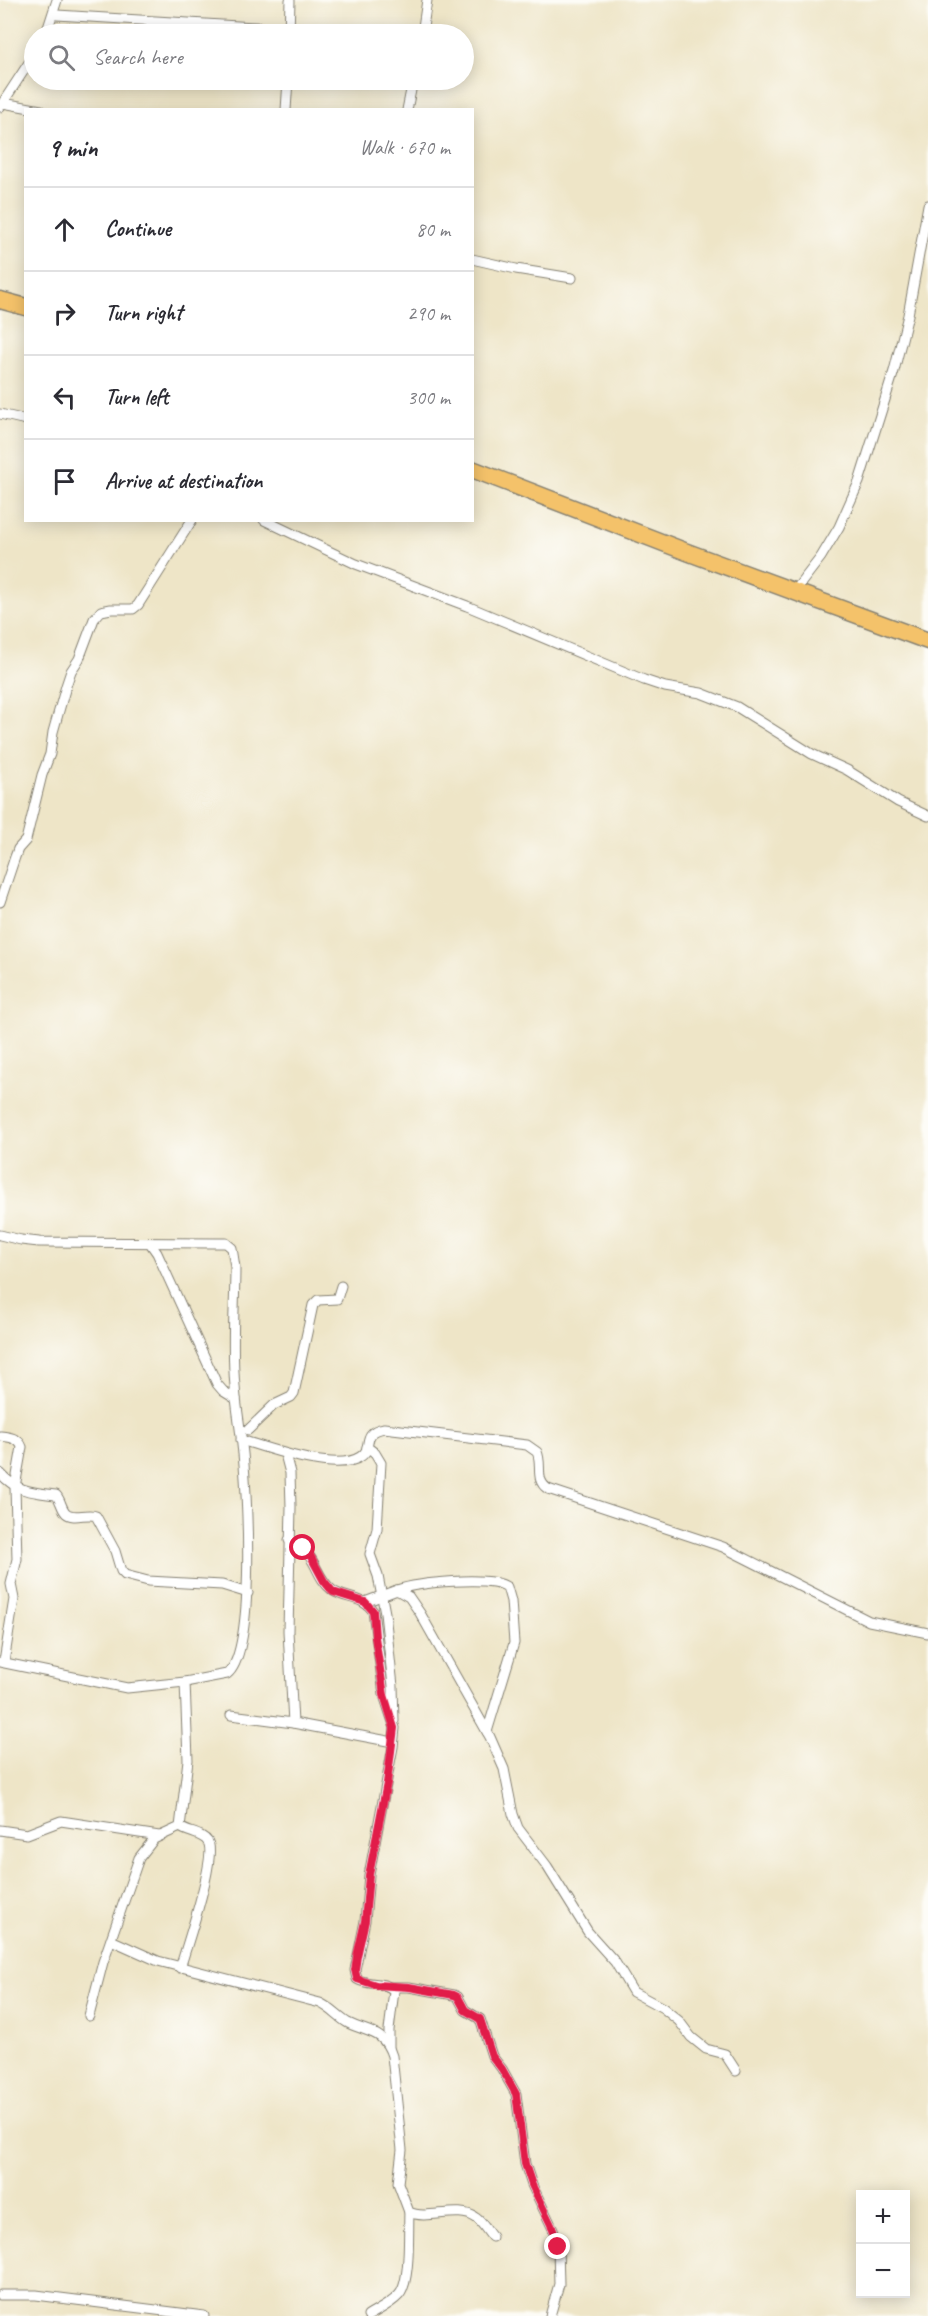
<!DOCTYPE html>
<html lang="en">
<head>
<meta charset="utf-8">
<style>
  :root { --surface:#fff; --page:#f7f7f7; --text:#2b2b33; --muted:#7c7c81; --line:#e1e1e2 }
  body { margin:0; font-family:Caveat,sans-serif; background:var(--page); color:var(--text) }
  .controls { position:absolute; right:18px; bottom:18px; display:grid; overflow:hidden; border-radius:0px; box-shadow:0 3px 15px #0003 }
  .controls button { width:54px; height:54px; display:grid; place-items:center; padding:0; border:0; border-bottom:2px solid var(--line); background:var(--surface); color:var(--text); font:30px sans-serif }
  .stop { position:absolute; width:18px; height:18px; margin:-14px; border:4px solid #e11d48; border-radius:50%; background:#fff }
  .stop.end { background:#e11d48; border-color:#fff; box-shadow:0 2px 6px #0008 }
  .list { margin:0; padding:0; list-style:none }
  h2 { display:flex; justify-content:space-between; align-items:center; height:78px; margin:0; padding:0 24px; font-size:26px }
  h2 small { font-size:20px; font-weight:400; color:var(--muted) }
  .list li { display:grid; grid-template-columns:39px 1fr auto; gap:18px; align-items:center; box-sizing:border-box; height:84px; padding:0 24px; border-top:2px solid var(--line) }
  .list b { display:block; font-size:22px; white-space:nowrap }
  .list em { font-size:20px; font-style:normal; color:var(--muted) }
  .icon { flex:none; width:33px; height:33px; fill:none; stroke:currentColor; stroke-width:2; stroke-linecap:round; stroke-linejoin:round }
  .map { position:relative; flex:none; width:928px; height:2316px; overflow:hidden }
  .search { position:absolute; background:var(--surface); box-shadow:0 3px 15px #0003; left:24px; top:24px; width:450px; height:66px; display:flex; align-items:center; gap:15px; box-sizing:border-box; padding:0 21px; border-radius:33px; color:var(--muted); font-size:22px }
  .panel { position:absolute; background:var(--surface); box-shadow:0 3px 15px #0003; left:24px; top:108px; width:450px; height:414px; border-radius:0px }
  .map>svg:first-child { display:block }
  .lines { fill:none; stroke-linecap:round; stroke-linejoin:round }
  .minor-casing { stroke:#858072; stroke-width:11 }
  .trunk-casing { stroke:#858072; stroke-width:19 }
  .minor { stroke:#fff; stroke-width:9 }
  .trunk { stroke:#f4c26a; stroke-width:16 }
  .route { stroke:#e11d48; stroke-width:8 }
</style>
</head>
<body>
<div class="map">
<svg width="928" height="2316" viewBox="0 0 928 2316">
  <rect width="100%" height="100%" fill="#fdfcf7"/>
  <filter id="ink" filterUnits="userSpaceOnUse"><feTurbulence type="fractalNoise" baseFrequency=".0167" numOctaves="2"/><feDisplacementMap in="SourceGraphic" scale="12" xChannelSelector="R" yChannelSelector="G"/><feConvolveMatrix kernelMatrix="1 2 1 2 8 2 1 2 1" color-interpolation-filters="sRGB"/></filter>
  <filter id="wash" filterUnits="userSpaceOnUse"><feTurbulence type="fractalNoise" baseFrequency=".008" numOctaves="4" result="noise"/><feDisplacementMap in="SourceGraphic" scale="24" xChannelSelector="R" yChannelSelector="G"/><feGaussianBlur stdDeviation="1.35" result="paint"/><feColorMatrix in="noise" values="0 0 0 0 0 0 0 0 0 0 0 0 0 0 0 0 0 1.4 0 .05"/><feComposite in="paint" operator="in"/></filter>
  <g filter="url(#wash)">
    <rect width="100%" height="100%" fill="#eee5c7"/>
  </g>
  <g filter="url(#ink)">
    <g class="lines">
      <g class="minor-casing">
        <g id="minor">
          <polyline points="57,15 289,29"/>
          <polyline points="46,34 57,0"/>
          <polyline points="289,34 290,0"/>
          <polyline points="422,34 427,0"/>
          <polyline points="3,103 41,110"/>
          <polyline points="0,107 34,55"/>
          <polyline points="286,110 288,80"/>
          <polyline points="407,110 413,80"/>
          <polyline points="472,259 516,269 572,278"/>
          <polyline points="0,414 26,420"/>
          <polyline points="264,520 356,564 467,606 644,680 665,687 701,693 737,707 812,754 847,770 898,802 928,816"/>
          <polyline points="794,592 821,557 839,527 859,482 894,371 908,315 928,205"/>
          <polyline points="0,902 15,857 18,849 26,840 42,775 50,754 53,732 66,686 71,671 79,659 94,619 101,611 111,609 133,609 138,605 192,520"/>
          <path d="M 0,1235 L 21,1240 L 39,1242 L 216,1243 L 226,1243 L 232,1248 L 235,1267 C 235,1306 231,1347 235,1386 C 236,1405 240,1425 242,1445 C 247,1484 257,1652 227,1674 L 185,1682 L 127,1688 L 0,1662"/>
          <polyline points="150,1243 157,1253 217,1384 223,1391 236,1399"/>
          <polyline points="248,1430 274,1405 291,1397 294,1393 313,1305 318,1300 337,1299 341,1286"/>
          <path d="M 0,1436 C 9,1437 19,1438 22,1447 L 15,1487 L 17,1559 L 11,1584 L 14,1599 L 4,1662"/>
          <path d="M 241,1440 C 268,1448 335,1473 360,1457 C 375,1448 359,1433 384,1428 L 527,1445 L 537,1452 C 543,1465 534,1480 548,1489 L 723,1547 L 869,1621 L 928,1633"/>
          <polyline points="367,1447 375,1453 381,1463 377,1529 370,1554 378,1576 385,1613 393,1686 394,1721"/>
          <polyline points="285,1454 290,1473 291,1507 288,1631 293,1723"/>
          <path d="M 0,1473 C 17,1492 32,1492 56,1495 C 61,1500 61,1508 66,1513 C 74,1520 87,1512 96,1516 L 115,1551 L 121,1571 L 125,1575 L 148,1581 L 222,1585 L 248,1593"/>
          <path d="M 289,1540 C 319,1554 313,1575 332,1590 C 345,1600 362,1595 373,1611 L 384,1695 L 395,1728 L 393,1747 L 369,1875 L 365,1921 L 355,1970 L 357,1979 C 368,1986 387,1981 394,1991 L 389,2030 L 389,2047"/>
          <path d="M 397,1590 C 417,1583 490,1575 507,1587 L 511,1601 L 514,1643 L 487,1732"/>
          <polyline points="365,1602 397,1590 409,1597 420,1613 490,1737 504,1769 513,1814 518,1828 547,1866 588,1932 615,1962 633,1992 663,2008 679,2021 691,2037 706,2049 725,2054 736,2071"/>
          <polyline points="231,1715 293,1723 393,1742"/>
          <path d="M 180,1827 C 188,1833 202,1833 208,1842 C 217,1857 186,1948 180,1968"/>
          <polyline points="0,1830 27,1834 61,1821 159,1836"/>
          <path d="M 111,1940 L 158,1961 L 320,2003 C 331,2008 338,2017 348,2023 C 368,2033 384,2030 392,2056 L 402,2150 L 398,2183 L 409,2212 C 427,2221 459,2205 476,2218 C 482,2222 487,2231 492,2237"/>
          <polyline points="392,1987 409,1987 454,1995 458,1997 465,2010 480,2019 492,2056 502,2069 516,2094 525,2164 532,2185 553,2229 558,2247 559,2284 550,2316"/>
          <polyline points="89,2016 103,1962 139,1858 154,1839 180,1827 188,1760 185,1682"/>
          <polyline points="0,2295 36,2295 204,2316"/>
          <path d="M 368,2316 C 378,2310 391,2304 399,2295 C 411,2282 408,2231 409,2212"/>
        </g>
      </g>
      <g class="trunk-casing">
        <g id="trunk">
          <polyline points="0,300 26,307"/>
          <polyline points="472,469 687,552 928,641"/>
        </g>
      </g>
      <use href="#minor" class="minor"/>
      <use href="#trunk" class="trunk"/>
    </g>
  </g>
  <g class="lines" filter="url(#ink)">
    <polyline class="route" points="303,1548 310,1555 324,1581 333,1592 365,1602 373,1611 375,1637 384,1695 394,1728 387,1783 369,1875 365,1921 357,1956 355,1970 357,1979 376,1985 409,1987 454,1995 458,1997 465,2010 480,2019 492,2056 502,2069 516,2094 525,2164 532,2185 553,2229 558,2247"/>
  </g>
</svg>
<div class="controls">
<button>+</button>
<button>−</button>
</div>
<div class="stop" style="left:303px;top:1548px"></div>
<div class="stop end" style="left:558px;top:2247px"></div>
<div class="search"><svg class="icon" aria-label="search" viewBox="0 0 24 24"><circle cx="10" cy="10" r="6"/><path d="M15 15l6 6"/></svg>Search here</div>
<section class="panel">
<h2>9 min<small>Walk · 670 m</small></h2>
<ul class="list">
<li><svg class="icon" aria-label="ahead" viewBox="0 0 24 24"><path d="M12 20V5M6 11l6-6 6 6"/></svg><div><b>Continue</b></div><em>80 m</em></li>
<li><svg class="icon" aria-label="right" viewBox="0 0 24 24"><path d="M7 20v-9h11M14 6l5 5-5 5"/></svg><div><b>Turn right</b></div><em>290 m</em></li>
<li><svg class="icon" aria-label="left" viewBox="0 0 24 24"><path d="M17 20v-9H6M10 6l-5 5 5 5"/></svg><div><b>Turn left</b></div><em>300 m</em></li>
<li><svg class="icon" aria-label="arrive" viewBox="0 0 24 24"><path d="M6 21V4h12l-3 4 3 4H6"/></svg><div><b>Arrive at destination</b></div></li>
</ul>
</section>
</div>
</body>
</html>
